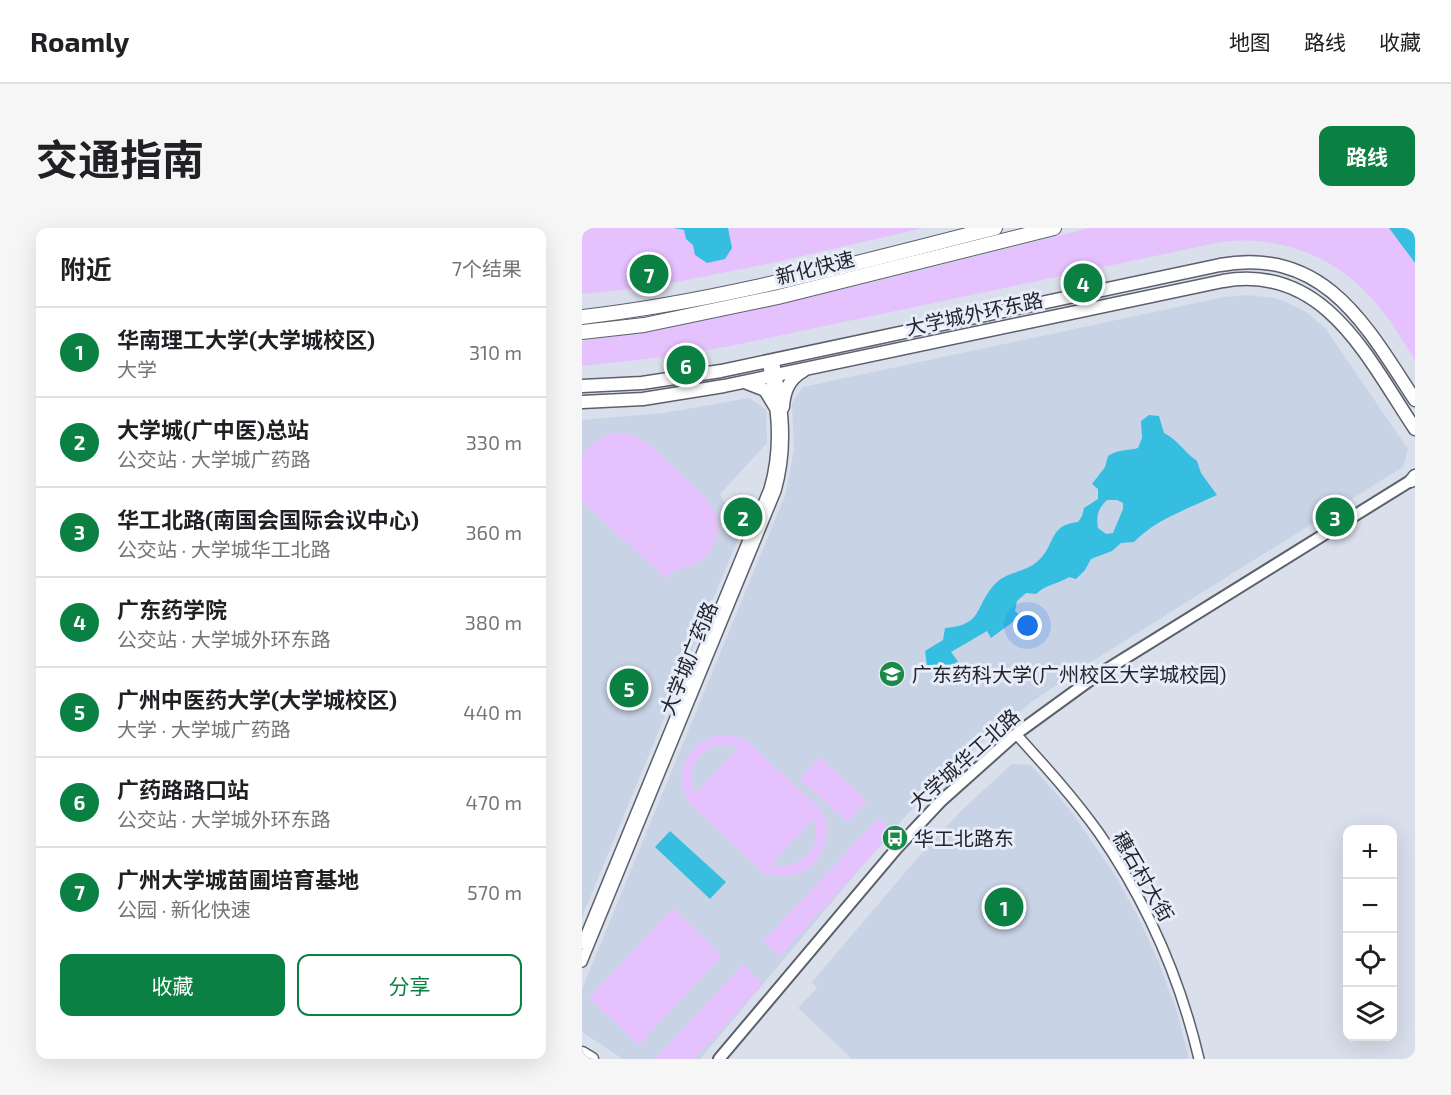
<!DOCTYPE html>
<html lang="zh">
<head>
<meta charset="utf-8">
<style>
  :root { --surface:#fff; --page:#f6f6f6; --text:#202124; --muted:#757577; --line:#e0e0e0; --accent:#0b8043 }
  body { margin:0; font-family:"Exo 2","Noto Sans SC",sans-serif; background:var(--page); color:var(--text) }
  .controls { position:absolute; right:18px; bottom:18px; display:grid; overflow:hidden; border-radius:12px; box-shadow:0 6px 24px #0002 }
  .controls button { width:54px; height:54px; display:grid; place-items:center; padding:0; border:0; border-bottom:2px solid var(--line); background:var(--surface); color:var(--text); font:30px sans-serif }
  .you { position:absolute; left:446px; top:398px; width:21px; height:21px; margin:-15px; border:4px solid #fff; border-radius:50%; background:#1a73e8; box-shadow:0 0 0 9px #1a73e833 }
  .badge { display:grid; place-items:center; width:39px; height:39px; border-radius:50%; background:var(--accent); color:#fff; font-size:20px; font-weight:700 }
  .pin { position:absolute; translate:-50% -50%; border:3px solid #fff; box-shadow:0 2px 6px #0006 }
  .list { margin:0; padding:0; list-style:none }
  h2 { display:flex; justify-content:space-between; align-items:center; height:78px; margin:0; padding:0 24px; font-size:26px }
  h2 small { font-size:20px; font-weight:400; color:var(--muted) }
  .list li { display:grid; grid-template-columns:39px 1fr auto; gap:18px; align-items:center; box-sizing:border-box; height:90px; padding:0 24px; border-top:2px solid var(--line) }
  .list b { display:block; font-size:22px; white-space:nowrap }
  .list p { margin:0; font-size:20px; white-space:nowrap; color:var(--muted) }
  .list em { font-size:20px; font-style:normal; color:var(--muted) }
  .actions { display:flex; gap:12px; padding:18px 24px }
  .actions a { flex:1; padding:14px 0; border:2px solid var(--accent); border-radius:12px; text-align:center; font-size:21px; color:var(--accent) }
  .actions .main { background:var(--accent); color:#fff }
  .icon { flex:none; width:33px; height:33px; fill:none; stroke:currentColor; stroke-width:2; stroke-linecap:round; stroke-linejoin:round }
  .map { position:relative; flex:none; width:833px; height:831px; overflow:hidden; border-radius:12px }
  header { display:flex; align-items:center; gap:36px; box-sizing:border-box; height:84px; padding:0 30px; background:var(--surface); border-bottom:2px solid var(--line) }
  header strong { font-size:28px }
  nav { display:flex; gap:33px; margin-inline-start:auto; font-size:21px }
  .intro { display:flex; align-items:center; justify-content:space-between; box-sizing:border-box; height:144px; padding:0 36px }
  h1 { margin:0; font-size:42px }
  .button { padding:15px 27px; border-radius:12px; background:var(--accent); color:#fff; font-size:21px; font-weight:700 }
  main { display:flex; gap:36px; padding:0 36px }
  aside { flex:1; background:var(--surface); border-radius:12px; box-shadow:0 6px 24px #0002 }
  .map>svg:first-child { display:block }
  .built { fill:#c9d3e6 }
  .green { fill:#e5c1fe; fill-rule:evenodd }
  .water { fill:#36bee1; fill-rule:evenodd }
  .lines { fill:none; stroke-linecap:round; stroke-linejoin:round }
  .tertiary-casing { stroke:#5b606b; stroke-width:12 }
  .secondary-casing { stroke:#5b606b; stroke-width:14 }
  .primary-casing { stroke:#5b606b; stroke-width:15 }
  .motorway-casing { stroke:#5b606b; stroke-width:16 }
  .tertiary { stroke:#fff; stroke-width:9 }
  .secondary { stroke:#fff; stroke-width:10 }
  .primary { stroke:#fff; stroke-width:12 }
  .motorway { stroke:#fff; stroke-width:14 }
  .labels { text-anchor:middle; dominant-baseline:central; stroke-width:6; stroke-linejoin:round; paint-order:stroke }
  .street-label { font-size:20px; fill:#23252a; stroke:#e6ecf9 }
  .poi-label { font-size:20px; fill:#23252a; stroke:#e6ecf9; text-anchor:start }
</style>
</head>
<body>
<header>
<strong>Roamly</strong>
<nav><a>地图</a><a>路线</a><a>收藏</a></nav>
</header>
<div class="intro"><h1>交通指南</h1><a class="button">路线</a></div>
<main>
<aside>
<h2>附近<small>7个结果</small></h2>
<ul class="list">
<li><span class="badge">1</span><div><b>华南理工大学(大学城校区)</b><p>大学</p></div><em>310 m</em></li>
<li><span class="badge">2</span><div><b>大学城(广中医)总站</b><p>公交站 · 大学城广药路</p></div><em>330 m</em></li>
<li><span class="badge">3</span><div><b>华工北路(南国会国际会议中心)</b><p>公交站 · 大学城华工北路</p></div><em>360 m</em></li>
<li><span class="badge">4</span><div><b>广东药学院</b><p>公交站 · 大学城外环东路</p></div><em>380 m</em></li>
<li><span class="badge">5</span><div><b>广州中医药大学(大学城校区)</b><p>大学 · 大学城广药路</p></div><em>440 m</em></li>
<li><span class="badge">6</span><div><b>广药路路口站</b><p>公交站 · 大学城外环东路</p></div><em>470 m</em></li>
<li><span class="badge">7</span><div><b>广州大学城苗圃培育基地</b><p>公园 · 新化快速</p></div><em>570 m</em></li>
</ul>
<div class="actions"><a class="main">收藏</a><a>分享</a></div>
</aside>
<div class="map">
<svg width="833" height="831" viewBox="0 0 833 831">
  <rect width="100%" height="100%" fill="#d9dfeb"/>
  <g class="built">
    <polygon points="666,67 692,70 704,74 724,84 743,100 826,221 821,239 501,439 451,473 408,507 350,560 306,607 118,831 41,831 0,804 0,761 204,265 212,221 210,175 221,159 642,69"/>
    <polygon points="167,170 184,182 185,215 138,266 150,288 163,294 0,689 0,192 82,185"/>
    <polygon points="430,536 449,537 488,582 533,647 557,691 577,735 595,784 607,831 270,831 216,780 235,760 230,754 339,626 380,582"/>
  </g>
  <g class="green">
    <polygon points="0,0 341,0 199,33 69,59 0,66"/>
    <path d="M 508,0 L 807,0 L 833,35 L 833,132 C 820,111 807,90 791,72 C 753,27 693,5 634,15 L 158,116 L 100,127 L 0,138 L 0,113 C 172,88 340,41 508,0 Z"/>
    <path d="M 39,205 L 53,208 L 67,216 L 124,270 L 134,286 L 136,297 L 135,309 L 126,327 L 112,338 L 93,342 L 84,351 L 0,273 L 0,229 C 8,214 22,206 39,205 Z"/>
    <path d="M 149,507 L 163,511 C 182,529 201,547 220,564 C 226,570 236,576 240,583 C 249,599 245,622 233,635 C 219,650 200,650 182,645 L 105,573 L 100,556 L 101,539 L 109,523 L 120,513 L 134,508 ZM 135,517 L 146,517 L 156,520 L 113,566 C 105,544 113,526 135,517 ZM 231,591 C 242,620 219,643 189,637 Z"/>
    <polygon points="238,529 285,573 265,594 218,551"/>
    <polygon points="297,590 311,604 197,729 181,713"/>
    <polygon points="91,680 140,728 57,817 7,770"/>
    <polygon points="161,736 181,756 112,831 73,831"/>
  </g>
  <g class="water">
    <polygon points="92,0 146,0 150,20 143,31 125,35 113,27 111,17 104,11 102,2"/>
    <polygon points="807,0 833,0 833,35"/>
    <path d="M 567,187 L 577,188 L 582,205 C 596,212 602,224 615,233 L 619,245 L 635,267 C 606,281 574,291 552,314 L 539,315 L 530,323 L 509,331 L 503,342 L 494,351 L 487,349 C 474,357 467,355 454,366 L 444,365 L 435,373 L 433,383 L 439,388 L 409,410 L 405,403 L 369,424 L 377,435 L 358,446 L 345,438 L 343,423 L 361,412 L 363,400 C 401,397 392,380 412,357 C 424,343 443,345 456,333 C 474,317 466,297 496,294 L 500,288 L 502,280 L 516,271 L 516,261 L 510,256 L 523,239 L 526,228 C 536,221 545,223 556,220 L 560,210 L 559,193 ZM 525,272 L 535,272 L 541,275 L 541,281 L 531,305 L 524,306 L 516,300 C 514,287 516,281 525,272 Z"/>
    <polygon points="88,603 144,654 128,671 73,619"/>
  </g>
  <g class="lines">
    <g class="tertiary-casing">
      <g id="tertiary">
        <path d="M 434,506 C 463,538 492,570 517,605 C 564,673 598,750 617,831"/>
        <path d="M 0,716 L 187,261 C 200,217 194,177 185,133"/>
        <path d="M 0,734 L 194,263 C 207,218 201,176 192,132"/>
      </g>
    </g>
    <g class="secondary-casing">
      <polyline id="secondary" points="137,831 315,620 359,573 434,506 511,450 833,250"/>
    </g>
    <g class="primary-casing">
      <g id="primary">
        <polyline points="165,155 183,162 194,180"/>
        <path d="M 0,158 L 60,155 L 139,143 L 638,37 C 743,18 785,99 833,172"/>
        <path d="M 0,174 L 61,171 L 142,158 L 641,53 C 743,35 786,131 833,201"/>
        <path d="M 201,179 C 202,163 207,151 221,143"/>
        <polyline points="829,253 833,248"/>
        <polyline points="0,825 10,831"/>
      </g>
    </g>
    <g class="motorway-casing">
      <g id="motorway">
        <path d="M 0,89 C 140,73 277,34 413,0"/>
        <polyline points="0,104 62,97 196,69 472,0"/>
      </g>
    </g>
    <use href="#tertiary" class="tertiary"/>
    <use href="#secondary" class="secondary"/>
    <use href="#primary" class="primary"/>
    <use href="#motorway" class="motorway"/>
  </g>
  <defs>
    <g id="university-disc" transform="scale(1.35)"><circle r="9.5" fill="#188c46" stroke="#e6ecf9"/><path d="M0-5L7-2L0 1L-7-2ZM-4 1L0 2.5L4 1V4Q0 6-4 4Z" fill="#fff"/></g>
    <g id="bus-disc" transform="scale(1.35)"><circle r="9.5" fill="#188c46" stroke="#e6ecf9"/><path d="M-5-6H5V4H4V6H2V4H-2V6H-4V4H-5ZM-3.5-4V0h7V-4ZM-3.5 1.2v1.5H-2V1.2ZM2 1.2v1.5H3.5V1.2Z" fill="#fff"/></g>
  </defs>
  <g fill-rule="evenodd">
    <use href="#university-disc" x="310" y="446"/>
    <use href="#bus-disc" x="313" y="610"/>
  </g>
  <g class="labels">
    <g class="street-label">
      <text transform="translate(233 39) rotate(-14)">新化快速</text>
      <text transform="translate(392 85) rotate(-12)">大学城外环东路</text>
      <text transform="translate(106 430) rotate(-68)">大学城广药路</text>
      <text transform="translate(382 531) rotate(-42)">大学城华工北路</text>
      <text transform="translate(562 648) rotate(60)">穗石村大街</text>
    </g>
    <g class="poi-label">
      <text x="330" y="446">广东药科大学(广州校区大学城校园)</text>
      <text x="332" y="610">华工北路东</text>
    </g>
  </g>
</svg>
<div class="controls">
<button>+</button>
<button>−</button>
<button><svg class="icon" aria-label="locate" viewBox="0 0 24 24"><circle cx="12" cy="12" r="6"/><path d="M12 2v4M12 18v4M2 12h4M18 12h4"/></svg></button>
<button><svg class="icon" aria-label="layers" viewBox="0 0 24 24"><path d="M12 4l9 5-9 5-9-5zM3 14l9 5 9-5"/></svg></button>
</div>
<div class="you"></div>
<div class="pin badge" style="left:422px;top:679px">1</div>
<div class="pin badge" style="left:161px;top:289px">2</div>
<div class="pin badge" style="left:753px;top:289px">3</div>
<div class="pin badge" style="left:501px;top:55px">4</div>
<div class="pin badge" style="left:47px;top:460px">5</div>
<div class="pin badge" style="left:104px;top:137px">6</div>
<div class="pin badge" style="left:67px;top:46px">7</div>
</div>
</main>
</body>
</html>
